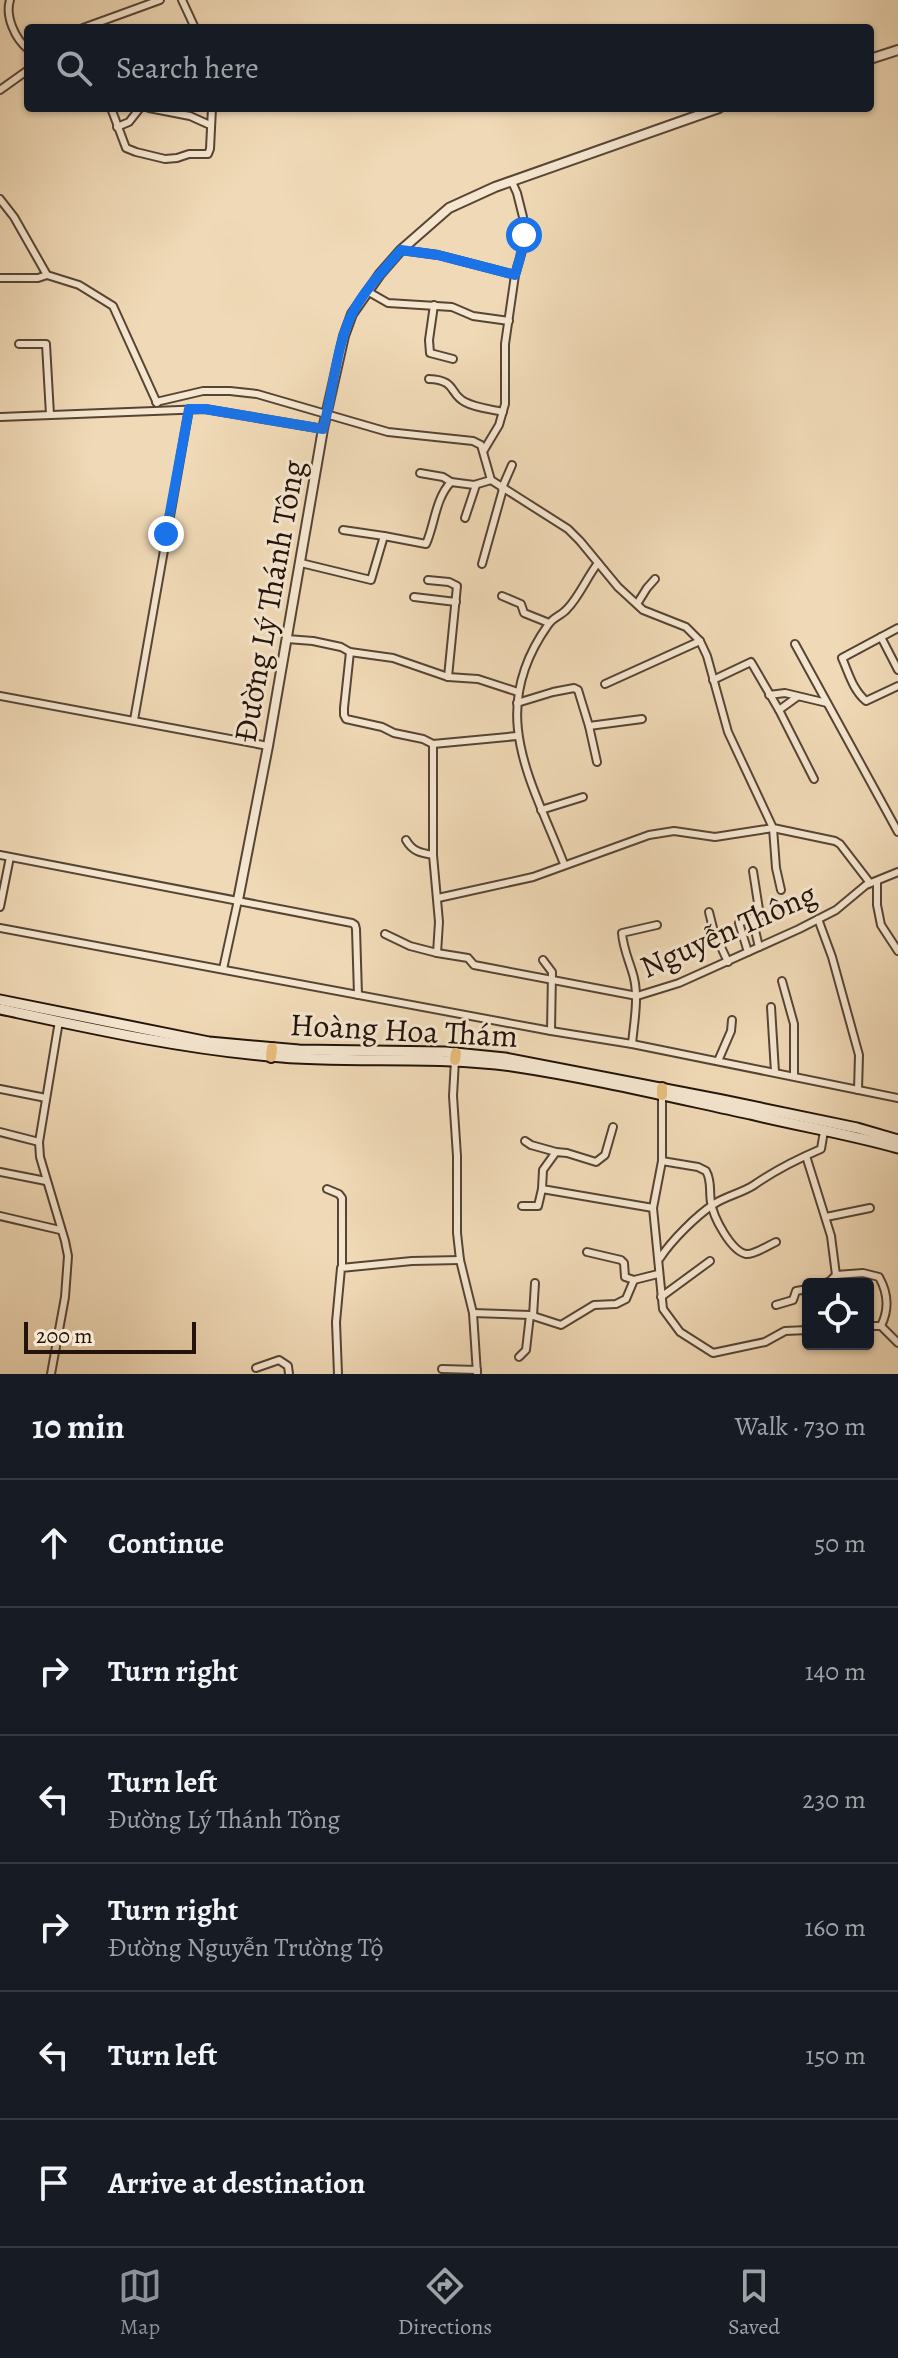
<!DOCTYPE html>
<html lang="en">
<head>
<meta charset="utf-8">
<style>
  :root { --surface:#171b24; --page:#242831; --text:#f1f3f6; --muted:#9ea1a6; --line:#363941; --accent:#8c9099 }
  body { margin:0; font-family:Alegreya,serif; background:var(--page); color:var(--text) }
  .controls { position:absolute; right:24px; bottom:24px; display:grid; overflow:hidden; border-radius:8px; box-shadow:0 2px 6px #0004 }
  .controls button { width:72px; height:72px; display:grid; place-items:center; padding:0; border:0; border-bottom:2px solid var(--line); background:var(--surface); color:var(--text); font:40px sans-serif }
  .scale { position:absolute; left:24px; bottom:20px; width:172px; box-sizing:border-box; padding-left:8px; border:4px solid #24130a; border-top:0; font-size:22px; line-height:28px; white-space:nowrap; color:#24130a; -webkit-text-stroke:6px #f5e6d0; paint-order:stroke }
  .stop { position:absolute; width:24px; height:24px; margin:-18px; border:6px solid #1a73e8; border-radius:50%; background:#fff }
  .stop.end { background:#1a73e8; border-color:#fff; box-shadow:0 2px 8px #0008 }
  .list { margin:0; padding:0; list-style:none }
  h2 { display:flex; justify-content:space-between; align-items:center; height:104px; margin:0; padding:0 32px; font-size:34px }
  h2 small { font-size:26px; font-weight:400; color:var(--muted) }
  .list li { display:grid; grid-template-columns:52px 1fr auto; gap:24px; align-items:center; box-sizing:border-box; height:128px; padding:0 32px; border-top:2px solid var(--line) }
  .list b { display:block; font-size:30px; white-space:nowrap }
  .list p { margin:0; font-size:26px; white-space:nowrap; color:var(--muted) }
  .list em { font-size:26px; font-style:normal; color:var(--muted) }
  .icon { flex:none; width:44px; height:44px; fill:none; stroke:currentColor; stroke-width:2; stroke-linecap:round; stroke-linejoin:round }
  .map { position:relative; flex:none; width:898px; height:1374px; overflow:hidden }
  .search { position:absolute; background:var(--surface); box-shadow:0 2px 6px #0004; left:24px; right:24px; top:24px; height:88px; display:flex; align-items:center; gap:20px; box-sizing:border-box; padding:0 28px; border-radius:8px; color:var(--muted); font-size:30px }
  .sheet { height:872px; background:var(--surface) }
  nav { display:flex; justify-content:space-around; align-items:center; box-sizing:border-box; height:112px; border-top:2px solid var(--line); background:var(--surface); font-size:22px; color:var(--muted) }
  nav a { display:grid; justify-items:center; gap:4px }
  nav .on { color:var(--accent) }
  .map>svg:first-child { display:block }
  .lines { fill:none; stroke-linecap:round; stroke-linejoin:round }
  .minor-casing { stroke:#574435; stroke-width:10 }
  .tertiary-casing { stroke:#574435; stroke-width:12 }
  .secondary-casing { stroke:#24130a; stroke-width:13 }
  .primary-casing { stroke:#24130a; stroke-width:14 }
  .minor { stroke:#f5e6d0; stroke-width:6 }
  .tertiary { stroke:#f5e6d0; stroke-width:8 }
  .secondary { stroke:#f5e6d0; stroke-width:9 }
  .primary { stroke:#e8bc7b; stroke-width:10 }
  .route { stroke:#1a73e8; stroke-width:10 }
  .labels { text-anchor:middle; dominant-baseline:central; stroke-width:6; stroke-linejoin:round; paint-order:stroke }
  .street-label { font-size:32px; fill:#24130a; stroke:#f5e6d0 }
</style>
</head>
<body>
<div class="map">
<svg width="898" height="1374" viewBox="0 0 898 1374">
  <rect width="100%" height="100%" fill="#f0d9b6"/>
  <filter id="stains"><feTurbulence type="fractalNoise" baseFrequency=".0025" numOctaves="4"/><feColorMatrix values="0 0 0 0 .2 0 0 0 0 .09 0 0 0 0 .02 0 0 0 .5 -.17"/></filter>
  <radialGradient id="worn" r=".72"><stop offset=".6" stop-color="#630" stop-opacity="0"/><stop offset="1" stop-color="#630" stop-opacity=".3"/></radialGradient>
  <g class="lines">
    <g class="minor-casing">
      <g id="minor">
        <path d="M 10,0 C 5,16 15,39 28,49"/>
        <polyline points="182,0 195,28"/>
        <polyline points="83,28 160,0"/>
        <polyline points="0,90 28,70"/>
        <polyline points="111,108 126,148 136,152 165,159 177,158 189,154 208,154 210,149 212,108"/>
        <polyline points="149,108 190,116 210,125"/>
        <polyline points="117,127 129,122 140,108"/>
        <polyline points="0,199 14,217 47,275 79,285 113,306 157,403"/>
        <polyline points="401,250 438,255 515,275"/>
        <polyline points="0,278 38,278 47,275"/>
        <polyline points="367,291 388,303 452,307 473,316 509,321"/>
        <polyline points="434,305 429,340 430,353 453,359"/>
        <polyline points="19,344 46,344 50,415"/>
        <path d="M 429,379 C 457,380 449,394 465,402 C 476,408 491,409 503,412"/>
        <polyline points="156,402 203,391 230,391 257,394 388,432 473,441 481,445 491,480 568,529 580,541 618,587 643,610 686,627 700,641 707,656 728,732 773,828 835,841 840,844 870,883"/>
        <polyline points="0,417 205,409 323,429"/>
        <polyline points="484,450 499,425 505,404 505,344 515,275 524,244 523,217 517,193 512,182"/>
        <polyline points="420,473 443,477 451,482"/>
        <polyline points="502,488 512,465"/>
        <polyline points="465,518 476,485"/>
        <polyline points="343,530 384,536"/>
        <path d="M 301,563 L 371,580 L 384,536 L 426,544 C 435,524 435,499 451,482 L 474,485 L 491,480"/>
        <polyline points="482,564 503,489"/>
        <polyline points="428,580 449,582 457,586 448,677"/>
        <polyline points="502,596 521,604 524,613 549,623"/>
        <polyline points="414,597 456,602"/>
        <polyline points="637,604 647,588 655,579"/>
        <path d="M 898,628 L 842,658 C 849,674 853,690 866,701 L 898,686"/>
        <polyline points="881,637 898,670"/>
        <polyline points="287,639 313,641 341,647 350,652 393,658 448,677 478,679 518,692"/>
        <polyline points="795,644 898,832"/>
        <polyline points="350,652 344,708 344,715 346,719 382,727 394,733 423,739 433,744 517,736"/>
        <polyline points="713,680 751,662 779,710 814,779"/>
        <polyline points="605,684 700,641"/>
        <polyline points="769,695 785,693 827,703"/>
        <polyline points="0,696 268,746"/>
        <polyline points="517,703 553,692 574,688 578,690 589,726 597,762"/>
        <polyline points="779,710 797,697"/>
        <polyline points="134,720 189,409"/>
        <polyline points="589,726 642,719"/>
        <polyline points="433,744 433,855 439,922 437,953 468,958 474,965 637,996 679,983 799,929 836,910 866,885 898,872"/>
        <polyline points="541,810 583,797"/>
        <path d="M 406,840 C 413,852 421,853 433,855"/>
        <polyline points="0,855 352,923 355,925 356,929 358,995"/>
        <path d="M 564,864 C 531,779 486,712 548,625 C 553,617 561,616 567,609 C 579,597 587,577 598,563"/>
        <polyline points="877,881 877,905 881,925 898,951"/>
        <polyline points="438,898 533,877 649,835 674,831 715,837 773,828 776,868 781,890"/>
        <polyline points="0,907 10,857"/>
        <polyline points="709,912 714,932 728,962"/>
        <polyline points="752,918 759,947"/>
        <polyline points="818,919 832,957 859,1055 858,1090"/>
        <polyline points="0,928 551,1031 632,1044 898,1098"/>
        <polyline points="385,934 410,946 437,953"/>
        <polyline points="748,952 739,923 760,916 753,871"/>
        <polyline points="543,960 552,972 551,1031"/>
        <polyline points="223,969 238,900"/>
        <polyline points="782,981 794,1024 794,1076"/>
        <polyline points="771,1007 775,1072"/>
        <path d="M 632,1044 C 634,1021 640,994 632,971 C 628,958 623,947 622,933 L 657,925"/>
        <polyline points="455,1060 453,1096 457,1156 457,1233 460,1260 473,1313 477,1374"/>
        <polyline points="718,1061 731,1031 732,1020"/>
        <polyline points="0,1089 46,1098"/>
        <polyline points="662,1095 662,1161 653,1208 663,1309 680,1332 713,1353 765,1342 785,1331 808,1330"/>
        <polyline points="613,1127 605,1155 596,1162 567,1153 556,1152 543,1170 542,1189 653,1208"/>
        <polyline points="0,1132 39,1142"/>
        <polyline points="525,1141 531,1145 556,1152"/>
        <polyline points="806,1156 831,1236 836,1275 830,1281 824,1284"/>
        <path d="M 662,1161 L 698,1167 L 706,1171 C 712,1181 709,1191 711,1202 C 713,1217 731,1251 746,1254 C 754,1255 769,1245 776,1242"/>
        <polyline points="0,1172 46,1181"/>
        <polyline points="327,1189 339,1194 342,1198 342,1267"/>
        <polyline points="522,1206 538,1206 542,1189"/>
        <polyline points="0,1216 60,1230"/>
        <polyline points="826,1217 870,1208"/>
        <polyline points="587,1252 621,1260 624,1263 625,1277 634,1280"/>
        <path d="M 660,1258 C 672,1240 696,1216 714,1204 C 726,1196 742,1193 754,1185 C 777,1169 795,1160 821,1149 L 824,1131"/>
        <path d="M 836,1275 L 863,1273 L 879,1277 C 888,1293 889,1310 881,1326"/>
        <polyline points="661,1297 710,1261"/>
        <polyline points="776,1305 793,1300 796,1291 808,1289"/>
        <polyline points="473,1313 530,1315 561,1325 594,1305 616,1304 626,1299 634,1280 658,1274"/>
        <polyline points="533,1316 535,1283"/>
        <polyline points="868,1326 881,1326 898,1343"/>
        <polyline points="519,1357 526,1350 530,1315"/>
        <polyline points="256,1368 279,1360 288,1366 289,1374"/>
        <polyline points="442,1369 477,1370"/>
        <polyline points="51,1374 65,1297 68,1256 65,1241 40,1157 39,1142 59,1021"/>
        <polyline points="338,1374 336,1322 341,1268 412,1261 460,1260"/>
      </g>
    </g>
    <g class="tertiary-casing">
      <g id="tertiary">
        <polyline points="870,59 898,50"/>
        <polyline points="238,900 268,746 323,429 344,336 352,314 380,274 401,250 449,208 495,187 719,108"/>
      </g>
    </g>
    <g class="secondary-casing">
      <g id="secondary">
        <polyline points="0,1000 209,1042 299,1050 445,1052 505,1058 722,1100 857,1128 898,1140"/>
        <path d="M 0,1009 C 89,1028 178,1048 269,1056 C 350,1064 431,1055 512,1066 C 592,1078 671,1097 750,1114 C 799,1126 849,1134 898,1148"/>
      </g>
    </g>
    <g class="primary-casing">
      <g id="primary">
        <polyline points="271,1057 272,1048"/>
        <polyline points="455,1060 456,1053"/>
        <polyline points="662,1088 662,1095"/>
      </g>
    </g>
    <use href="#minor" class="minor"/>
    <use href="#tertiary" class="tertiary"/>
    <use href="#secondary" class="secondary"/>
    <use href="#primary" class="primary"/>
  </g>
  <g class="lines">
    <path class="route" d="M 166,534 L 189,409 L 205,409 L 323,429 C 333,394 336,345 352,314 C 364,290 384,270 401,250 L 438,255 L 515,275 L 520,258 L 524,235"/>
  </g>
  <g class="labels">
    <g class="street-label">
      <text transform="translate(269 601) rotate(-80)">Đường Lý Thánh Tông</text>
      <text transform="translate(728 930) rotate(-24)">Nguyễn Thông</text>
      <text transform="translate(404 1030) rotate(3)">Hoàng Hoa Thám</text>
    </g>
  </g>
  <rect width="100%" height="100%" filter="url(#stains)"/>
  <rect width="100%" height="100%" fill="url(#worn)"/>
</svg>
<div class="controls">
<button><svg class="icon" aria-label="locate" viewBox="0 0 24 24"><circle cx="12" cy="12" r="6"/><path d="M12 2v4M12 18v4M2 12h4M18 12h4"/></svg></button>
</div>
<div class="scale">200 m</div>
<div class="stop" style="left:524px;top:235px"></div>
<div class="stop end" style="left:166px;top:534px"></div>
<div class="search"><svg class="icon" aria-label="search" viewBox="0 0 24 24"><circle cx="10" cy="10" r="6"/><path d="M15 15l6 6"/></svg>Search here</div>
</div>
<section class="sheet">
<h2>10 min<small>Walk · 730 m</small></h2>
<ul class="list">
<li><svg class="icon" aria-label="ahead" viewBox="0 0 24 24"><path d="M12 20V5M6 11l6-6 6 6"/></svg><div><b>Continue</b></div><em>50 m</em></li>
<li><svg class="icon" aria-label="right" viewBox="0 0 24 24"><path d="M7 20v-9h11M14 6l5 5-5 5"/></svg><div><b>Turn right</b></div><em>140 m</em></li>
<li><svg class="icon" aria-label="left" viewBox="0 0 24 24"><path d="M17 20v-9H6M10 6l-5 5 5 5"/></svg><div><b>Turn left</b><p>Đường Lý Thánh Tông</p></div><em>230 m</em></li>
<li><svg class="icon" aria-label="right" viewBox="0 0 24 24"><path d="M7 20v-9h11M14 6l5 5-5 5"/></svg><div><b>Turn right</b><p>Đường Nguyễn Trường Tộ</p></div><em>160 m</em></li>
<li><svg class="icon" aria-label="left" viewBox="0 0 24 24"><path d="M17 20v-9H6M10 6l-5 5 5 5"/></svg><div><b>Turn left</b></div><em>150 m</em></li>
<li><svg class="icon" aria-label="arrive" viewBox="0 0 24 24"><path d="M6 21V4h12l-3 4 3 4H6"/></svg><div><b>Arrive at destination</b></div></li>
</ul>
</section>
<nav>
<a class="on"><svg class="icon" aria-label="map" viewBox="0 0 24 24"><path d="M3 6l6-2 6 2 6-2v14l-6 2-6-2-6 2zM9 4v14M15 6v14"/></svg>Map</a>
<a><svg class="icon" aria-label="directions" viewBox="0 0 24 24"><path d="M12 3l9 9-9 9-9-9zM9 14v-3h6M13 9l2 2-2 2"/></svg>Directions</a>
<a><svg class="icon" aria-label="saved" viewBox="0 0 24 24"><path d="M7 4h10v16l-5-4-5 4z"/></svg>Saved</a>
</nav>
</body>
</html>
